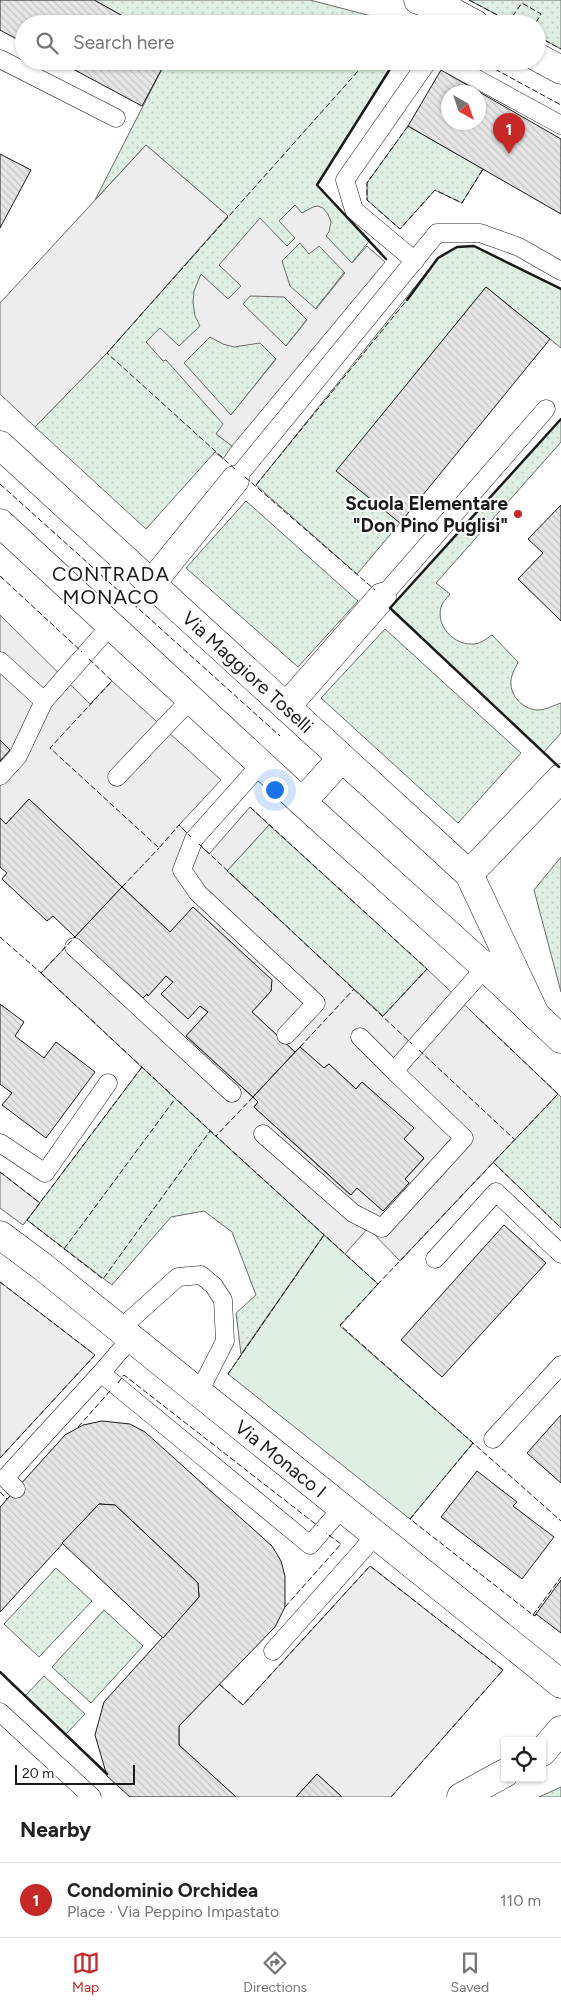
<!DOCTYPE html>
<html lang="en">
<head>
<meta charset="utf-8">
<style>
  :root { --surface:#fff; --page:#f6f6f6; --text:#202124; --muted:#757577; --line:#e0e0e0; --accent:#c62828 }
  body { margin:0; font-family:Figtree,sans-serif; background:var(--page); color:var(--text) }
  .controls { position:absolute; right:15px; bottom:15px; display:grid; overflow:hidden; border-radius:5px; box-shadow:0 1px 4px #0004 }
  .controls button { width:45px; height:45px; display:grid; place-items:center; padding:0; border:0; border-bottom:1px solid var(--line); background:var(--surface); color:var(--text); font:25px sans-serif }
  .compass { position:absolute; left:441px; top:85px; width:45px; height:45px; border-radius:50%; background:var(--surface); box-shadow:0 1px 4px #0004; rotate:140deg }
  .scale { position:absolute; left:15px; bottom:12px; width:120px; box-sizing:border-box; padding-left:5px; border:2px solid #1a1a1a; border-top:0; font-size:14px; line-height:18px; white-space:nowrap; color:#1a1a1a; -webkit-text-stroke:4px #fff; paint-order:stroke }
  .you { position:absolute; left:274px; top:789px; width:18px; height:18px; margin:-12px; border:4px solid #fff; border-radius:50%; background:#1a73e8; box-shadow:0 0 0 8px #1a73e833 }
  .badge { display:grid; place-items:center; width:32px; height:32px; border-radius:50%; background:var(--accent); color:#fff; font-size:16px; font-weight:700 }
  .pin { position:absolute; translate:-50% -41px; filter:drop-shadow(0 1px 2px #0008) }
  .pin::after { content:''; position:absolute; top:26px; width:18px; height:15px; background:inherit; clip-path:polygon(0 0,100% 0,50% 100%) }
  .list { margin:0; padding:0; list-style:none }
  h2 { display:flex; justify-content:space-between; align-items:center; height:65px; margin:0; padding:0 20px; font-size:21px }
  h2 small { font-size:16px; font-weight:400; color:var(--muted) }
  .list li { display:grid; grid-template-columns:32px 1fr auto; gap:15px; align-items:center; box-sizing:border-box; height:75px; padding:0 20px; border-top:1px solid var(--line) }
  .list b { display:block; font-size:19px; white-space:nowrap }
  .list p { margin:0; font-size:16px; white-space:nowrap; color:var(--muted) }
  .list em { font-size:16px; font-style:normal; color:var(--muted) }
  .icon { flex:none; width:28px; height:28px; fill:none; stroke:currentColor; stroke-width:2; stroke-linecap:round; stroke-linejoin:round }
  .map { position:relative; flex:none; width:561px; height:1797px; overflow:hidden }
  .search { position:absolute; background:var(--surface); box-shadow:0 1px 4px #0004; left:15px; right:15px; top:15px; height:55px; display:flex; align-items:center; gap:12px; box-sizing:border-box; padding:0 18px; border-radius:28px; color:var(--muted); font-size:19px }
  .sheet { height:140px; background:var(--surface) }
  nav { display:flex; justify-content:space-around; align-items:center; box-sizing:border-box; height:70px; border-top:1px solid var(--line); background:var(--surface); font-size:14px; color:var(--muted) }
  nav a { display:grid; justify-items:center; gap:2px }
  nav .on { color:var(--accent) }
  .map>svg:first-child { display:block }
  .grass { fill:url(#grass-dots); stroke:#6a6a6a }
  .park { fill:#e0efe3; stroke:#6a6a6a }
  .parking { fill:#ededed; stroke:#6a6a6a; fill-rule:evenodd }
  .building { fill:url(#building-back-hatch); stroke:#1a1a1a; fill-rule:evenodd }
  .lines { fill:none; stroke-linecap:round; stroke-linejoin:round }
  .lane-casing { stroke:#1a1a1a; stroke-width:19 }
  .street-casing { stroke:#1a1a1a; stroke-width:29 }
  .lane { stroke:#fff; stroke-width:18 }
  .street { stroke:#fff; stroke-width:28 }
  .fence { stroke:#1a1a1a; stroke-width:1; stroke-dasharray:6 2.5; stroke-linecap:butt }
  .wall { stroke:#1a1a1a; stroke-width:2.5 }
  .poi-dot { fill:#c62828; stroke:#fff; stroke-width:2 }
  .labels { text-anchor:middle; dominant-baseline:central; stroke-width:4; stroke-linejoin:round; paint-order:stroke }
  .poi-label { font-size:19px; font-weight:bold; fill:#1a1a1a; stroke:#fff; text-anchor:end }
  .street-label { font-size:19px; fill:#1a1a1a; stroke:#fff }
  .neighbourhood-label { font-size:20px; letter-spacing:1px; fill:#1a1a1a; stroke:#fff }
</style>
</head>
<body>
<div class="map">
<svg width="561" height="1797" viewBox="0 0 561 1797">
  <defs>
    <pattern id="grass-dots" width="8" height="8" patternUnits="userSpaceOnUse" patternTransform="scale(1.25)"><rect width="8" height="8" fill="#e0efe3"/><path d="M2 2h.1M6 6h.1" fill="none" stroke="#c0ccc2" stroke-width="1.8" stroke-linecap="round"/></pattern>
    <pattern id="building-back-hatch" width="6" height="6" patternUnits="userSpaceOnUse" patternTransform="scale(1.25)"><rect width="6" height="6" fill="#e6e6e6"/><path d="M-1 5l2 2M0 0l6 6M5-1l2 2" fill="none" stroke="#c5c5c5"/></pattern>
  </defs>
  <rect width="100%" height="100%" fill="#fff"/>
  <g class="grass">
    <polygon points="94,0 310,0 402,24 137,24"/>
    <polygon points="469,0 561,0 561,49 537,36 537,24 514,24"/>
    <polygon points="166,61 395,61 317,185 370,240 216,434 232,446 223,459 215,452 146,529 35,427 107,353 228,216 146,145 95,200"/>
    <polygon points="408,126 483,169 462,203 435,190 400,229 367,200 367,183"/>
    <polygon points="474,246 561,289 561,348 486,287 337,471 400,523 357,574 256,485 438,258 457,247"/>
    <path d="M 561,419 L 561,442 L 436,583 L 450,594 C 447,598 442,603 441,607 C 436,626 453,644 471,644 C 479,645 486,639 492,635 L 518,662 C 515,669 510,676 511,685 C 512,698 525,710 538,710 C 546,710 554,705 561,703 L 561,733 L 544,752 L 390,608 Z"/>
    <polygon points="246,501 358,601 298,667 186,568"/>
    <polygon points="385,629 521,753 458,823 321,698"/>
    <polygon points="269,825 427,969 383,1016 227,871"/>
    <polygon points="561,857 561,992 534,890"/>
    <polygon points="142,1067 324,1235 241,1354 236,1313 256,1295 232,1232 204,1211 171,1217 112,1285 27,1220"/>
    <polygon points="558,1094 561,1097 561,1228 493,1162"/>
    <polygon points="56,1568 92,1601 39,1657 4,1624"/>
    <polygon points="104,1610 143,1646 91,1703 52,1667"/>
    <polygon points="44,1676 85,1714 65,1735 25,1696"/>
    <polygon points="561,1787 561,1797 539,1797"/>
  </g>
  <polygon class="park" points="324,1235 378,1284 340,1326 473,1443 410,1519 228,1374"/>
  <g class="parking">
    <polygon points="146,145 228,216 107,353 35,427 0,394 0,303"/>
    <path d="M 295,205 L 302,213 L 313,207 L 318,206 L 323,208 L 328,214 L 331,222 L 329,232 L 326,236 L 352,263 L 367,246 L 385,262 L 232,446 L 216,434 L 223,424 L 166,360 L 163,361 L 146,342 L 160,328 L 179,346 L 200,326 L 195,316 L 193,302 L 194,291 L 201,274 L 228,299 L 241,286 L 219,265 L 260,218 L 287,246 L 295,238 L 279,221 ZM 300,243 L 309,254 L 319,246 L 345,273 L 316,309 L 290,286 L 282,261 ZM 250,296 L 284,297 L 307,320 L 286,346 L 243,304 ZM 210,337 L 223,344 L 234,347 L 260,343 L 276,359 L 231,415 L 184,363 Z"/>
    <polygon points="0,615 90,704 112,681 221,780 179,825 209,854 250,807 269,825 227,871 383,1016 427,969 558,1094 400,1261 368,1228 345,1254 210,1131 41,973 75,937 142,998 147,994 149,995 166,976 173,982 162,994 200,1006 208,1012 186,1036 258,1102 254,1107 350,1195 357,1188 383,1211 408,1183 405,1179 424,1159 404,1139 413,1128 362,1082 356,1089 329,1064 324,1068 300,1047 295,1052 252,1012 271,991 271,980 193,908 170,932 29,799 6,824 0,818 0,761 10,750 0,740"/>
    <polygon points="0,1172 40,1203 23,1225 0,1208"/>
    <polygon points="0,1282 95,1355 0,1458"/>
    <polygon points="370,1566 503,1670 391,1797 342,1797 317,1774 296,1797 236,1797 179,1745 179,1726 219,1684 243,1705"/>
  </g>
  <g class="building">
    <polygon points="0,0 94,0 137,24 24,24 24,43 0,30"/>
    <polygon points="58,61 166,61 142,106"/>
    <path d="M 441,70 L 561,139 L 561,214 L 408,126 ZM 448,92 L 478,92 L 478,122 L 448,122 Z"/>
    <polygon points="0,154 31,170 0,228"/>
    <polygon points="486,287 550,339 400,523 336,471"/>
    <polygon points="561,505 561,621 518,579 543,553 528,539"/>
    <polygon points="0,740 10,750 0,761"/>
    <polygon points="29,799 122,887 75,937 53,916 47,921 2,879 7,873 0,867 0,818 6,824"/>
    <polygon points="122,887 170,932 193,907 272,980 271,991 252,1012 295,1052 253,1097 186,1036 208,1012 200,1006 188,1019 161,994 173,982 166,976 148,996 147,994 143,998 75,937"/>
    <polygon points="0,1004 24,1022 15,1036 44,1058 56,1042 95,1072 46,1138 2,1105 12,1093 0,1084"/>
    <polygon points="300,1047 324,1068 329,1064 356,1089 362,1082 414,1128 404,1139 424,1158 405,1179 409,1183 383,1211 357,1188 351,1195 254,1107 258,1102 253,1097"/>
    <polygon points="504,1225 546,1263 442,1377 401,1340"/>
    <polygon points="561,1415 561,1483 527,1453"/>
    <polygon points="102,1421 130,1424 145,1432 272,1546 281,1561 285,1576 285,1607 275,1627 179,1726 179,1745 236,1797 130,1797 107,1776 95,1735 104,1702 199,1597 198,1583 115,1505 99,1504 0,1612 0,1507 65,1435 83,1425"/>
    <polygon points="477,1471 517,1502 513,1506 554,1537 522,1579 441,1517"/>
    <polygon points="99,1504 115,1505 198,1583 199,1597 163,1638 62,1543"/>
    <polygon points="561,1580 561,1633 536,1614"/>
    <polygon points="317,1774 342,1797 296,1797"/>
  </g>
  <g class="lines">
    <g class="lane-casing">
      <g id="lane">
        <polyline points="0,59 116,118"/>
        <polyline points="444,61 561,125"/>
        <polyline points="415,261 354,210 345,180 428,61"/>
        <polyline points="235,480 437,233 480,233 519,247 561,271"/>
        <polyline points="382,597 546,409"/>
        <polyline points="0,661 44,701 111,625"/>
        <polyline points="261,764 194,839 182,870 198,893 316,1003 286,1035"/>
        <polyline points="0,776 18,756 44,701"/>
        <polyline points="117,777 191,699"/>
        <polyline points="74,947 232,1093"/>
        <polyline points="360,1037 394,1071"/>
        <polyline points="263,1134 353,1213 382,1228 464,1138 394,1071 492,960"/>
        <polyline points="0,1143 45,1173 108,1083"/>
        <polyline points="435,1259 496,1192 561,1254"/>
        <polyline points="120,1329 178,1277 201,1275 214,1286 223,1300 225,1341 199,1392"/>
        <polyline points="131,1338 101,1373 310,1545 342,1508"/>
        <polyline points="493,1439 561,1365"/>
        <polyline points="16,1489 5,1478 101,1373"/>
        <polyline points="273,1651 376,1535"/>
        <polyline points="0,1712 92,1797"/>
      </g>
    </g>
    <g class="street-casing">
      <g id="street">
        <polyline points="418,0 451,11 475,24"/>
        <polyline points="537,57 561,70"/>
        <path id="s1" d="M 0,445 L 469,874 L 536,1016"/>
        <polyline points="0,523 302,802 486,968 561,1039"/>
        <polyline points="151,584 235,480"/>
        <polyline points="286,707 382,597"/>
        <polyline points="302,802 342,758"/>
        <polyline points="469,874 561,778"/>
        <path id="s2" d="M 0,1235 L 43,1267 L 561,1684"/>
        <polyline points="542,1752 561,1730"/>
        <polyline points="461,1797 505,1773"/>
      </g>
    </g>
    <use href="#lane" class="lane"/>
    <use href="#street" class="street"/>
    <g class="fence">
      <polyline points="469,0 509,21 522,3 541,14 535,24"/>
      <polyline points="401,24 402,24"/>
      <polyline points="537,36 561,49"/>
      <polyline points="480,61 561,105"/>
      <polyline points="408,126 367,183 367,200 400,229 435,190 462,203 483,169"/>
      <polyline points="235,469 107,353 367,61"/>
      <polyline points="245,477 375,590"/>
      <polyline points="0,484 280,736"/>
      <polyline points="256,485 407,300"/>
      <polyline points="0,576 82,652"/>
      <polyline points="89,659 112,681 50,748 159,848 179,825 191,837"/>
      <polyline points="250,807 427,969 383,1016"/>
      <polyline points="199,844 412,1044"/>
      <polyline points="122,887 159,848"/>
      <polyline points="0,937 41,973 75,937"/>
      <polyline points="41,973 216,1136"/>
      <polyline points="300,1047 354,989"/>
      <polyline points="419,1050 514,1139"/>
      <polyline points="142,1067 27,1220 103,1279 210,1131"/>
      <polyline points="253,1097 216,1136 378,1284 558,1094 476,1016"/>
      <polyline points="493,1162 561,1228"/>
      <polyline points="0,1172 40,1203"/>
      <polyline points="64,1249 175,1099"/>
      <polyline points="0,1282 95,1355 0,1458"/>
      <polyline points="378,1284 340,1325 561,1521"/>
      <polyline points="228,1374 324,1235"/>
      <polyline points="118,1383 124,1375 318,1526"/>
      <polyline points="78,1427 111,1390"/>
      <polyline points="473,1443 410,1519 533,1615 535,1616 536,1614"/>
      <polyline points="0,1492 7,1499"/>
      <polyline points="285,1607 341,1544 326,1533"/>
      <polyline points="533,1615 561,1577"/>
      <polyline points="219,1684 243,1705 370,1566 503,1670 391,1797"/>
    </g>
    <g class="wall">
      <polyline points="386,259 317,185 395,61"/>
      <polyline points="407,300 438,258 457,247 474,246 561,289"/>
      <polyline points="559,767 390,608 561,419"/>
      <polyline points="0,1672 107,1774"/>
    </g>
  </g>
  <circle class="poi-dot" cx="518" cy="514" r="5"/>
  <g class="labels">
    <g class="poi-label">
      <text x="508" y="503">Scuola Elementare<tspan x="508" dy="22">"Don Pino Puglisi"</tspan></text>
    </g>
    <g class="street-label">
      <text stroke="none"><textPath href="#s1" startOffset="336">Via Maggiore Toselli</textPath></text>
      <text stroke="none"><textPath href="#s2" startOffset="359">Via Monaco I</textPath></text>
    </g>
    <g class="neighbourhood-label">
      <text x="111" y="574">CONTRADA<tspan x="111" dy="23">MONACO</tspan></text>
    </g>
  </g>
</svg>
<div class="controls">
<button><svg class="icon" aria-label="locate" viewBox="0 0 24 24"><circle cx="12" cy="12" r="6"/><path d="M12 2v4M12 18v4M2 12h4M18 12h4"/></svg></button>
</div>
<svg class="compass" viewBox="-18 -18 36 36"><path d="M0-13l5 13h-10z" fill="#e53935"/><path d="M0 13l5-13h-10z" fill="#757577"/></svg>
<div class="scale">20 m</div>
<div class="you"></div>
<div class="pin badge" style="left:509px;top:154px">1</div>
<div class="search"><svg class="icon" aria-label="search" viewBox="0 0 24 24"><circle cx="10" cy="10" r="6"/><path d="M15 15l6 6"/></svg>Search here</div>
</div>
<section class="sheet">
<h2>Nearby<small></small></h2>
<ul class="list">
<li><span class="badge">1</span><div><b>Condominio Orchidea</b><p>Place · Via Peppino Impastato</p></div><em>110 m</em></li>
</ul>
</section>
<nav>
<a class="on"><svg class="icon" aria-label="map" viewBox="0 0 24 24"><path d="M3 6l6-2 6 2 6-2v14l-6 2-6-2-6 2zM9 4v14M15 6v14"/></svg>Map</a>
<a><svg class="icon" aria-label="directions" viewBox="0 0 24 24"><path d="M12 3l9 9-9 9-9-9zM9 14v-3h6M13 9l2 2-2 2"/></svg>Directions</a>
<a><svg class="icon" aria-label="saved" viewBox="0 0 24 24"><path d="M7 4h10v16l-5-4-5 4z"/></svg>Saved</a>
</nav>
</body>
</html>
